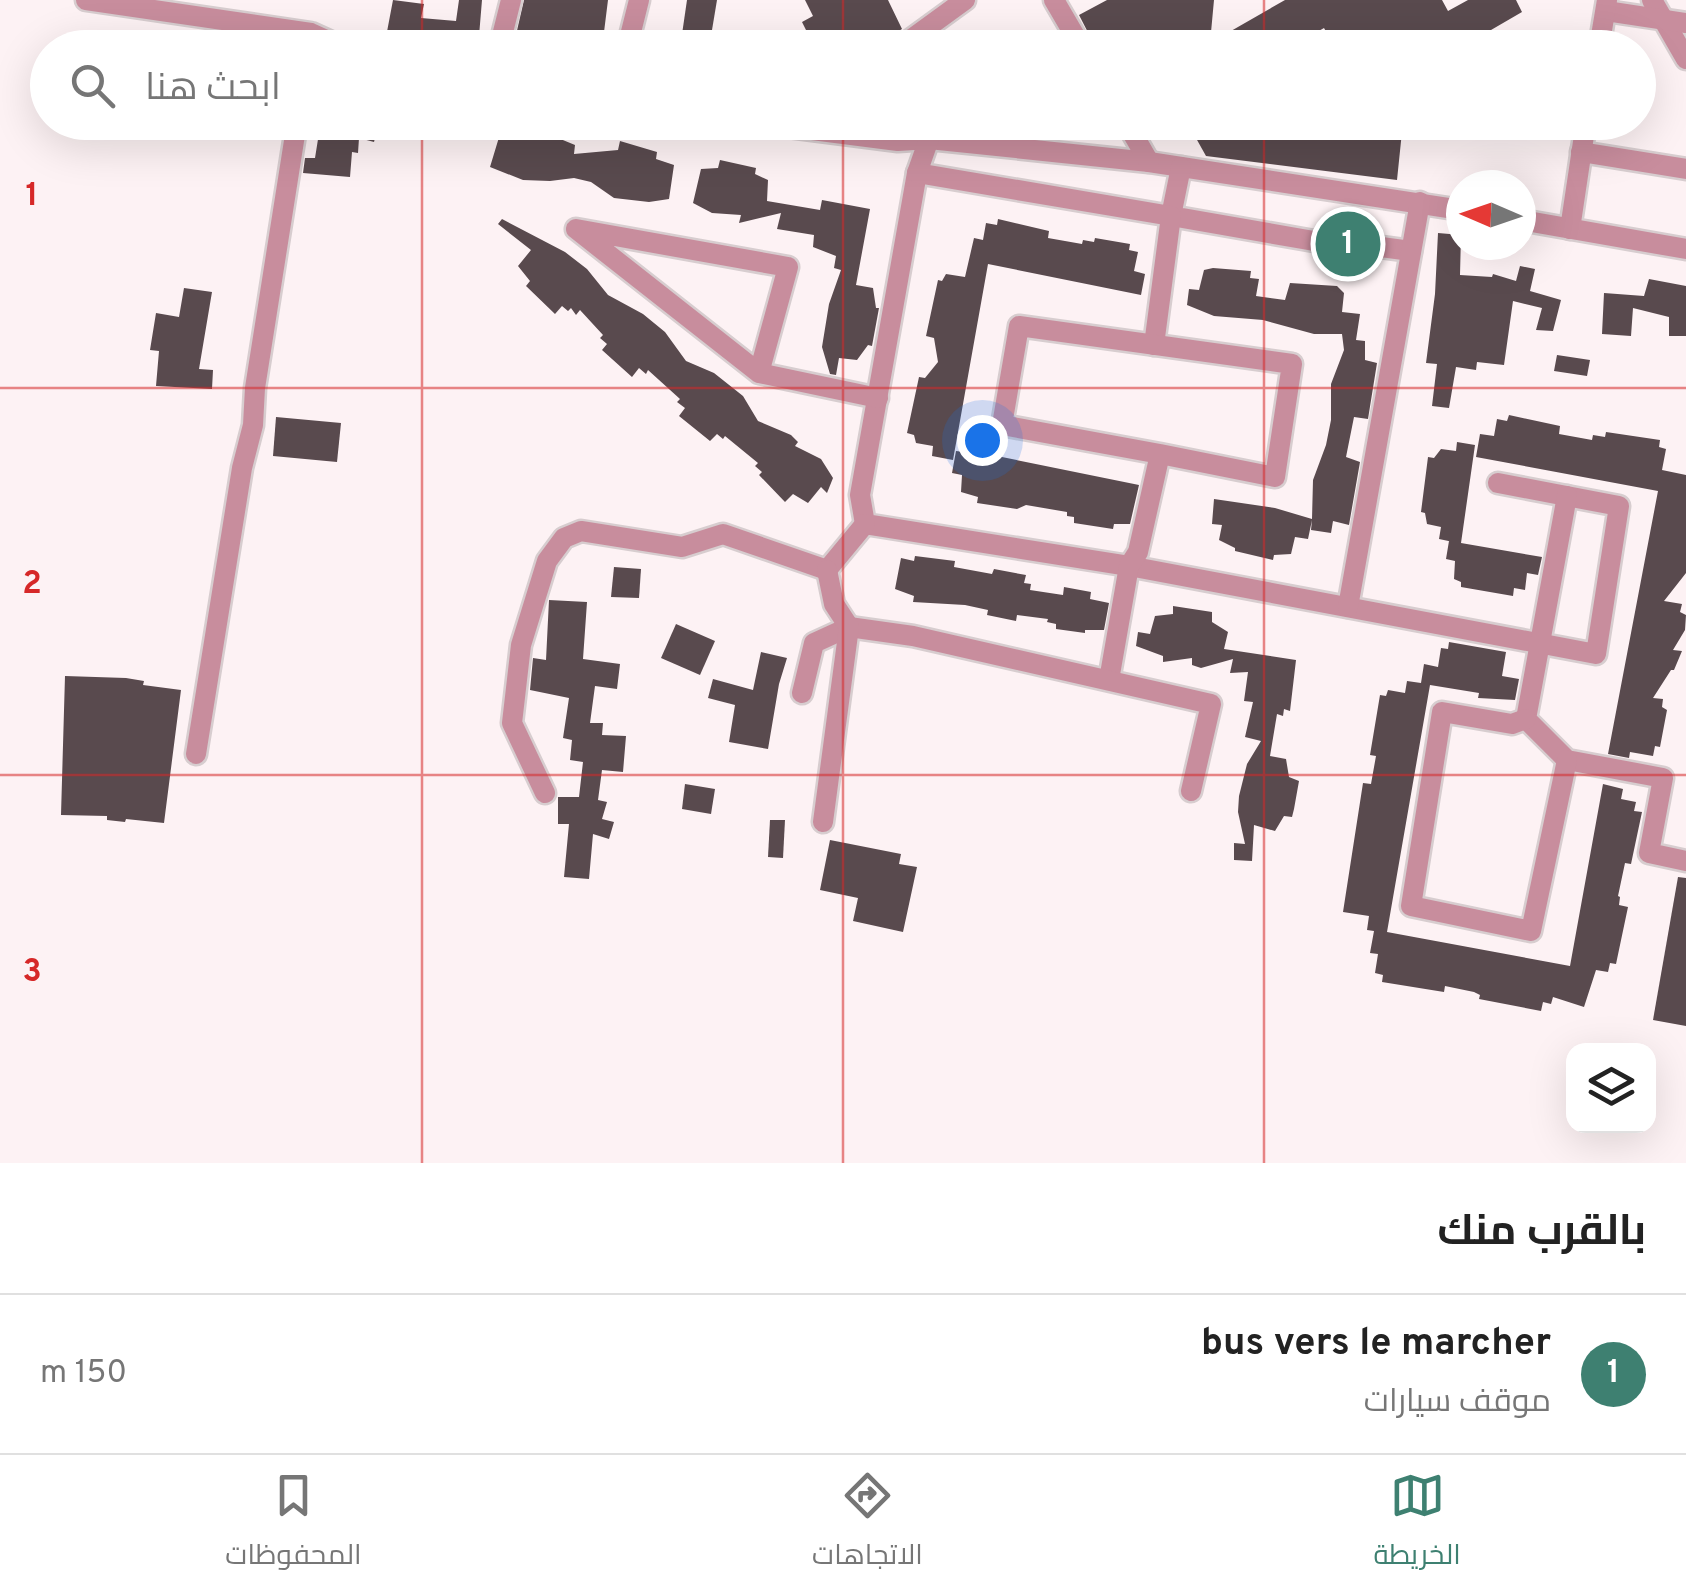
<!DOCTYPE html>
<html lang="ar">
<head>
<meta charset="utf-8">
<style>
  :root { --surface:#fff; --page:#f2f2f2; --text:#222; --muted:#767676; --line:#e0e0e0; --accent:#3e8071 }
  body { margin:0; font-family:Overpass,Cairo,sans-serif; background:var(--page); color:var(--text); direction:rtl }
  .controls { position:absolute; right:30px; bottom:30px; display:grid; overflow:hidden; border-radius:20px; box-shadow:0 10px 40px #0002 }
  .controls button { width:90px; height:90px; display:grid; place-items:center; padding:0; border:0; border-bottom:2px solid var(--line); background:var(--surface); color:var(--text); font:50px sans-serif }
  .compass { position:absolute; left:1446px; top:170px; width:90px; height:90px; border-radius:50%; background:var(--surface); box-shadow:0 10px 40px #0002; rotate:272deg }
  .you { position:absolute; left:982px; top:440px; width:35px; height:35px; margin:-25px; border:8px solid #fff; border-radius:50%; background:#1a73e8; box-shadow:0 0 0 15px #1a73e833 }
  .badge { display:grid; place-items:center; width:65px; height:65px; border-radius:50%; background:var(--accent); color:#fff; font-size:32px; font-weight:700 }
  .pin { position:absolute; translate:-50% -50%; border:5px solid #fff; box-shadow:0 2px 10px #0006 }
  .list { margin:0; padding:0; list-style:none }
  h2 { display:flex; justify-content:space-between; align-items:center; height:130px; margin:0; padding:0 40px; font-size:42px }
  h2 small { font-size:32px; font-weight:400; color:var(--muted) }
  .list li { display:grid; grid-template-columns:65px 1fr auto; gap:30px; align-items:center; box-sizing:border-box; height:160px; padding:0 40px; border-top:2px solid var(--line) }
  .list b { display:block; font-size:38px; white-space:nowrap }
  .list p { margin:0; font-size:32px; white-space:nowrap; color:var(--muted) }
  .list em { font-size:32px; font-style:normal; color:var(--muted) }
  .icon { flex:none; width:55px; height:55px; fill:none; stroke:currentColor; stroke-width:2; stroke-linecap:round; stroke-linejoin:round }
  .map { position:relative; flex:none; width:1686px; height:1163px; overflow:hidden; direction:ltr }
  .search { position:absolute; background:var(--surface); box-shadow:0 10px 40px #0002; left:30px; right:30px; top:30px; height:110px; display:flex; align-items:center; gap:25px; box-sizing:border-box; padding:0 35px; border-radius:55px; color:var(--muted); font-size:38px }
  .sheet { height:290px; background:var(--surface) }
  nav { display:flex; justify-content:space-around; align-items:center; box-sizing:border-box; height:140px; border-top:2px solid var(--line); background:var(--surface); font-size:28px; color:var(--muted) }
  nav a { display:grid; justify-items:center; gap:5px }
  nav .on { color:var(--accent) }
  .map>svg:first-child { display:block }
  .building { fill:#594a4e }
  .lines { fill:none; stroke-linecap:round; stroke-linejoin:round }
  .minor-casing { stroke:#d7cdcf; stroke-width:25 }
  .minor { stroke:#c88d9d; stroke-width:20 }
  .grid { fill:none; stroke:#d62828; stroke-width:2.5; stroke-opacity:0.55 }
  .grid-label { font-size:32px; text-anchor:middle; font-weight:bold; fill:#d62828; stroke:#fdf2f4; stroke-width:10; stroke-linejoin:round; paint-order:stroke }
</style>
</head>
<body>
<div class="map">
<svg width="1686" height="1163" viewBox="0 0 1686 1163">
  <rect width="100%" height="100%" fill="#fdf2f4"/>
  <g class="building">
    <polygon points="393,0 424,4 421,18 456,21 459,0 482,0 478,48 436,48 386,37"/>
    <polygon points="524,0 608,0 602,48 513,48"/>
    <polygon points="687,0 717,0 709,48 680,48"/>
    <polygon points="805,0 888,0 902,29 871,48 815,48 802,22 813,16"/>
    <polygon points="1107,0 1214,0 1210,43 1285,0 1442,0 1448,11 1468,0 1516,0 1522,12 1460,48 1429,48 1419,30 1388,48 1335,48 1324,28 1289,48 1096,48 1079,15"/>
    <polygon points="321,122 365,122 378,126 374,142 359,138 358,153 352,152 350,177 303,173 305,158 315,158 319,133 331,134 331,130 321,127"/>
    <polygon points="1187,122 1279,122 1303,125 1303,129 1349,134 1351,122 1403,122 1397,180 1206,156"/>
    <polygon points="518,123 558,128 558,138 575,145 574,154 618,150 620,141 657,152 656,159 674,165 669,199 649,202 614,198 591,182 574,178 550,181 523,180 490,167 500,134 518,130"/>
    <polygon points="720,160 756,168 755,174 768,180 767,201 820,210 822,200 870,209 856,285 873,288 876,308 879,308 872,346 868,345 857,360 839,358 836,375 830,374 822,347 829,304 841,270 834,268 836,256 813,247 814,235 777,229 781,213 739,223 741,215 712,213 693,203 701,169 718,168"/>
    <polygon points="502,219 565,252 587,269 608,295 643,314 665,332 686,361 714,373 743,396 758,421 791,435 798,442 795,446 821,459 833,478 827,493 821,487 808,503 793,494 785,502 759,475 762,472 755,466 758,463 725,436 723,439 717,434 710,441 679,416 685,408 677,402 680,399 648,370 646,374 639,368 632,377 602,350 607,344 600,338 603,335 580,310 576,315 571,308 568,311 562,306 555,314 526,286 530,281 518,266 531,250 498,224"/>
    <polygon points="998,219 1049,231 1048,238 1082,244 1083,240 1094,242 1095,238 1130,244 1129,250 1138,252 1134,271 1145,274 1141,295 988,264 953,460 932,456 933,446 916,443 914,435 907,433 919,377 925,378 938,362 934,338 926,336 938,280 942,281 946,274 965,277 974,238 983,240 986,223 997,225"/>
    <polygon points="1438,233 1461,235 1460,275 1492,277 1493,274 1516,281 1520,266 1535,269 1530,291 1561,300 1553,331 1536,330 1542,308 1513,301 1504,365 1477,362 1476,370 1456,367 1449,408 1432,406 1437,364 1426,363 1435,294"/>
    <polygon points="1213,268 1251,271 1250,278 1259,279 1256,296 1285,300 1290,283 1337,286 1344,293 1342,312 1360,314 1356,340 1365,341 1365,360 1377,363 1368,419 1354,417 1346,457 1360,462 1349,525 1333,521 1331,533 1311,530 1312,520 1308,539 1295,537 1291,554 1274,555 1273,560 1235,551 1235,548 1219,540 1222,525 1212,524 1214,499 1275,508 1312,519 1313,480 1326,445 1331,420 1331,384 1344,350 1342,334 1314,334 1263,320 1214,316 1187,305 1189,289 1199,290 1204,270"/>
    <polygon points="1649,279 1686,286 1686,336 1669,336 1669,317 1633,308 1631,336 1602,334 1604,293 1644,296"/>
    <polygon points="184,288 212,292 199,369 213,370 212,389 156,386 159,351 150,350 156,313 179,317"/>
    <polygon points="1557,355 1590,360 1587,376 1554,371"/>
    <polygon points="1509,415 1560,426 1559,434 1592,440 1593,435 1605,437 1606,432 1660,440 1659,447 1666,449 1662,470 1686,475 1686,573 1664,601 1682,604 1680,612 1686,615 1685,630 1673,650 1682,651 1674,670 1671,670 1653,698 1663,699 1662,707 1667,710 1660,747 1655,746 1653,756 1630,752 1629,758 1608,754 1658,491 1476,457 1480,434 1494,436 1497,419 1507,421"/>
    <polygon points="276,417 341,423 337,462 273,456"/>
    <polygon points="1457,442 1475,445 1461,543 1542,557 1538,575 1527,573 1525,590 1514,588 1513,596 1461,587 1461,582 1454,579 1455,561 1446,559 1449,541 1458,543 1439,539 1441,527 1427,524 1425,513 1421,512 1428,457 1434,458 1441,449 1456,451"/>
    <polygon points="956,451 997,456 1139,485 1130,524 1114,524 1113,529 1074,523 1074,517 1067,516 1067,512 1026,505 1017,509 977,503 978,497 961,492 962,475 952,473"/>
    <polygon points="915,556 955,561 954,567 992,574 994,569 1026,575 1024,583 1031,584 1030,590 1063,595 1064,587 1091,592 1090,599 1109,603 1104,630 1085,630 1085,633 1056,629 1056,624 1047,622 1048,619 1017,615 1016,621 987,615 988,610 965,605 913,602 914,596 895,589 901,558 914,561"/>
    <polygon points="614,567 641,569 639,598 611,597"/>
    <polygon points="549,600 587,602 583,659 620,664 617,689 595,686 590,723 603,723 602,735 626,736 623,772 602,770 598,800 607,802 602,819 614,822 609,839 593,834 589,879 564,877 569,824 558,824 558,797 579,797 583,762 570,760 572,740 563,738 569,698 530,690 533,658 546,660"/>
    <polygon points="1173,606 1212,612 1212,622 1228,632 1224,649 1296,660 1290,711 1284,709 1283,716 1277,714 1270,756 1286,759 1289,777 1299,781 1294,809 1292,817 1284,816 1275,831 1254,825 1252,861 1234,860 1234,843 1245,844 1238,812 1239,796 1247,764 1261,741 1245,737 1253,702 1244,701 1248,672 1230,673 1233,659 1201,668 1192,665 1192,658 1163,662 1163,656 1136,646 1138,632 1150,634 1155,616 1173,614"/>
    <polygon points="676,624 715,641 700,675 661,658"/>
    <polygon points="1449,642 1506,652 1502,676 1519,679 1515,700 1478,698 1479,693 1430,685 1387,932 1570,966 1603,784 1623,789 1621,799 1636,802 1634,811 1642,812 1631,864 1625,863 1618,896 1620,897 1619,905 1628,907 1616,964 1610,963 1608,972 1596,970 1584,1007 1553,997 1551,1004 1543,1002 1541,1011 1479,999 1480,995 1474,992 1445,986 1444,992 1382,982 1383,975 1375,973 1378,954 1370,953 1374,931 1367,930 1369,916 1343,912 1363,783 1371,784 1376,756 1370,755 1380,695 1386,696 1388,690 1405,693 1407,681 1421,683 1424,664 1438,667 1441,648 1448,649"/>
    <polygon points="761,652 787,658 779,684 768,749 729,742 735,705 708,698 713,679 753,690"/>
    <polygon points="65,676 126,678 144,681 143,685 181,690 164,823 126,819 125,822 107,820 107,816 61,815"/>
    <polygon points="685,784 715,789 711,814 682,809"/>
    <polygon points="770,820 785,820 783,858 768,857"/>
    <polygon points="830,840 901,854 899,864 917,867 903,932 853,921 858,898 820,890"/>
    <polygon points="1678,877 1686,878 1686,1026 1653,1020"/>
  </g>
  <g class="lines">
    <g class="minor-casing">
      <g id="minor">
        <polyline points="86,0 311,33 344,48"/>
        <polyline points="1054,0 1082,48"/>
        <polyline points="1652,0 1686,59"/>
        <polyline points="1606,11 1686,23"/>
        <polyline points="499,48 511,0"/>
        <polyline points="627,48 639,0"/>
        <polyline points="899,48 965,0"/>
        <polyline points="1599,48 1607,0"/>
        <polyline points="748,122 898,141 929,139 1149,162 1461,210"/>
        <polyline points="1126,122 1149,162"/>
        <polyline points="929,139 917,173 860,495 865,524 1129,566 1596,654 1619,506 1498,483"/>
        <polyline points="1581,152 1686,169"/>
        <polyline points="1181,167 1171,216 1314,241"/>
        <polyline points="917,173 1171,216 1154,345"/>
        <polyline points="1521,220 1686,249"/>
        <polyline points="1570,229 1586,122"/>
        <polyline points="1381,247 1411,251"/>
        <polyline points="759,373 788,267 576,229 759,373 878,398"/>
        <polyline points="1567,496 1526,719 1567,760 1663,778 1649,853 1686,861"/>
        <polyline points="827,570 865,524"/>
        <polyline points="1348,607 1420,202"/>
        <polyline points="1109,680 1129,566 1138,552 1160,454 1275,477 1292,364 1019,326 1002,425 1160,454"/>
        <polyline points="802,693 814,643 849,627 913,636 1211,704 1191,791"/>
        <polyline points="1526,719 1512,724 1442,712 1411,906 1531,931 1567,760"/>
        <polyline points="196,754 242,468 253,425 255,388 297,122"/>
        <polyline points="545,793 512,723 521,645 547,561 564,538 581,531 682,547 723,534 827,570"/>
        <polyline points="823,822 849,627 834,604 827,570"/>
      </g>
    </g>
    <use href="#minor" class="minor"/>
  </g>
  <path class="grid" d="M 422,0 L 422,48M 843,0 L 843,48M 1264,0 L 1264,48M 422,122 L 422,1163M 843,122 L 843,1163M 1264,122 L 1264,1163M 0,388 L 1686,388M 0,775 L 1686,775"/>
  <g class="grid-label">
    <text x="32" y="205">1</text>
    <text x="32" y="593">2</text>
    <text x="32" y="981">3</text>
  </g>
</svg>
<div class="controls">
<button><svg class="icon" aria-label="layers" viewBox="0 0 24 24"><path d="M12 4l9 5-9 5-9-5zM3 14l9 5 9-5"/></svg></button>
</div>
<svg class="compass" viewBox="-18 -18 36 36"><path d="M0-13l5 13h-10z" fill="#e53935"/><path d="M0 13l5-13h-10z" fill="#767676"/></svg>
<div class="you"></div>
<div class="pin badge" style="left:1348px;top:244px">1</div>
<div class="search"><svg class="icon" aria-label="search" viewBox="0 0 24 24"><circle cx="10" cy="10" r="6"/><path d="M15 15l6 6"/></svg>ابحث هنا</div>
</div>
<section class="sheet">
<h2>بالقرب منك<small></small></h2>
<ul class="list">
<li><span class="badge">1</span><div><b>bus vers le marcher</b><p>موقف سيارات</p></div><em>150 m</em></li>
</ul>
</section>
<nav>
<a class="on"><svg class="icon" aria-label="map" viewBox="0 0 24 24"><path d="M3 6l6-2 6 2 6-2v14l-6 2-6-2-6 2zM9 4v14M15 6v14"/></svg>الخريطة</a>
<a><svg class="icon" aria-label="directions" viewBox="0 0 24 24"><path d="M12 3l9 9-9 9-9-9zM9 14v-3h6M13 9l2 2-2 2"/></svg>الاتجاهات</a>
<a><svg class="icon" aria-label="saved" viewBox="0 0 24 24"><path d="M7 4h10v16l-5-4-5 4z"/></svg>المحفوظات</a>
</nav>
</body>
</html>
